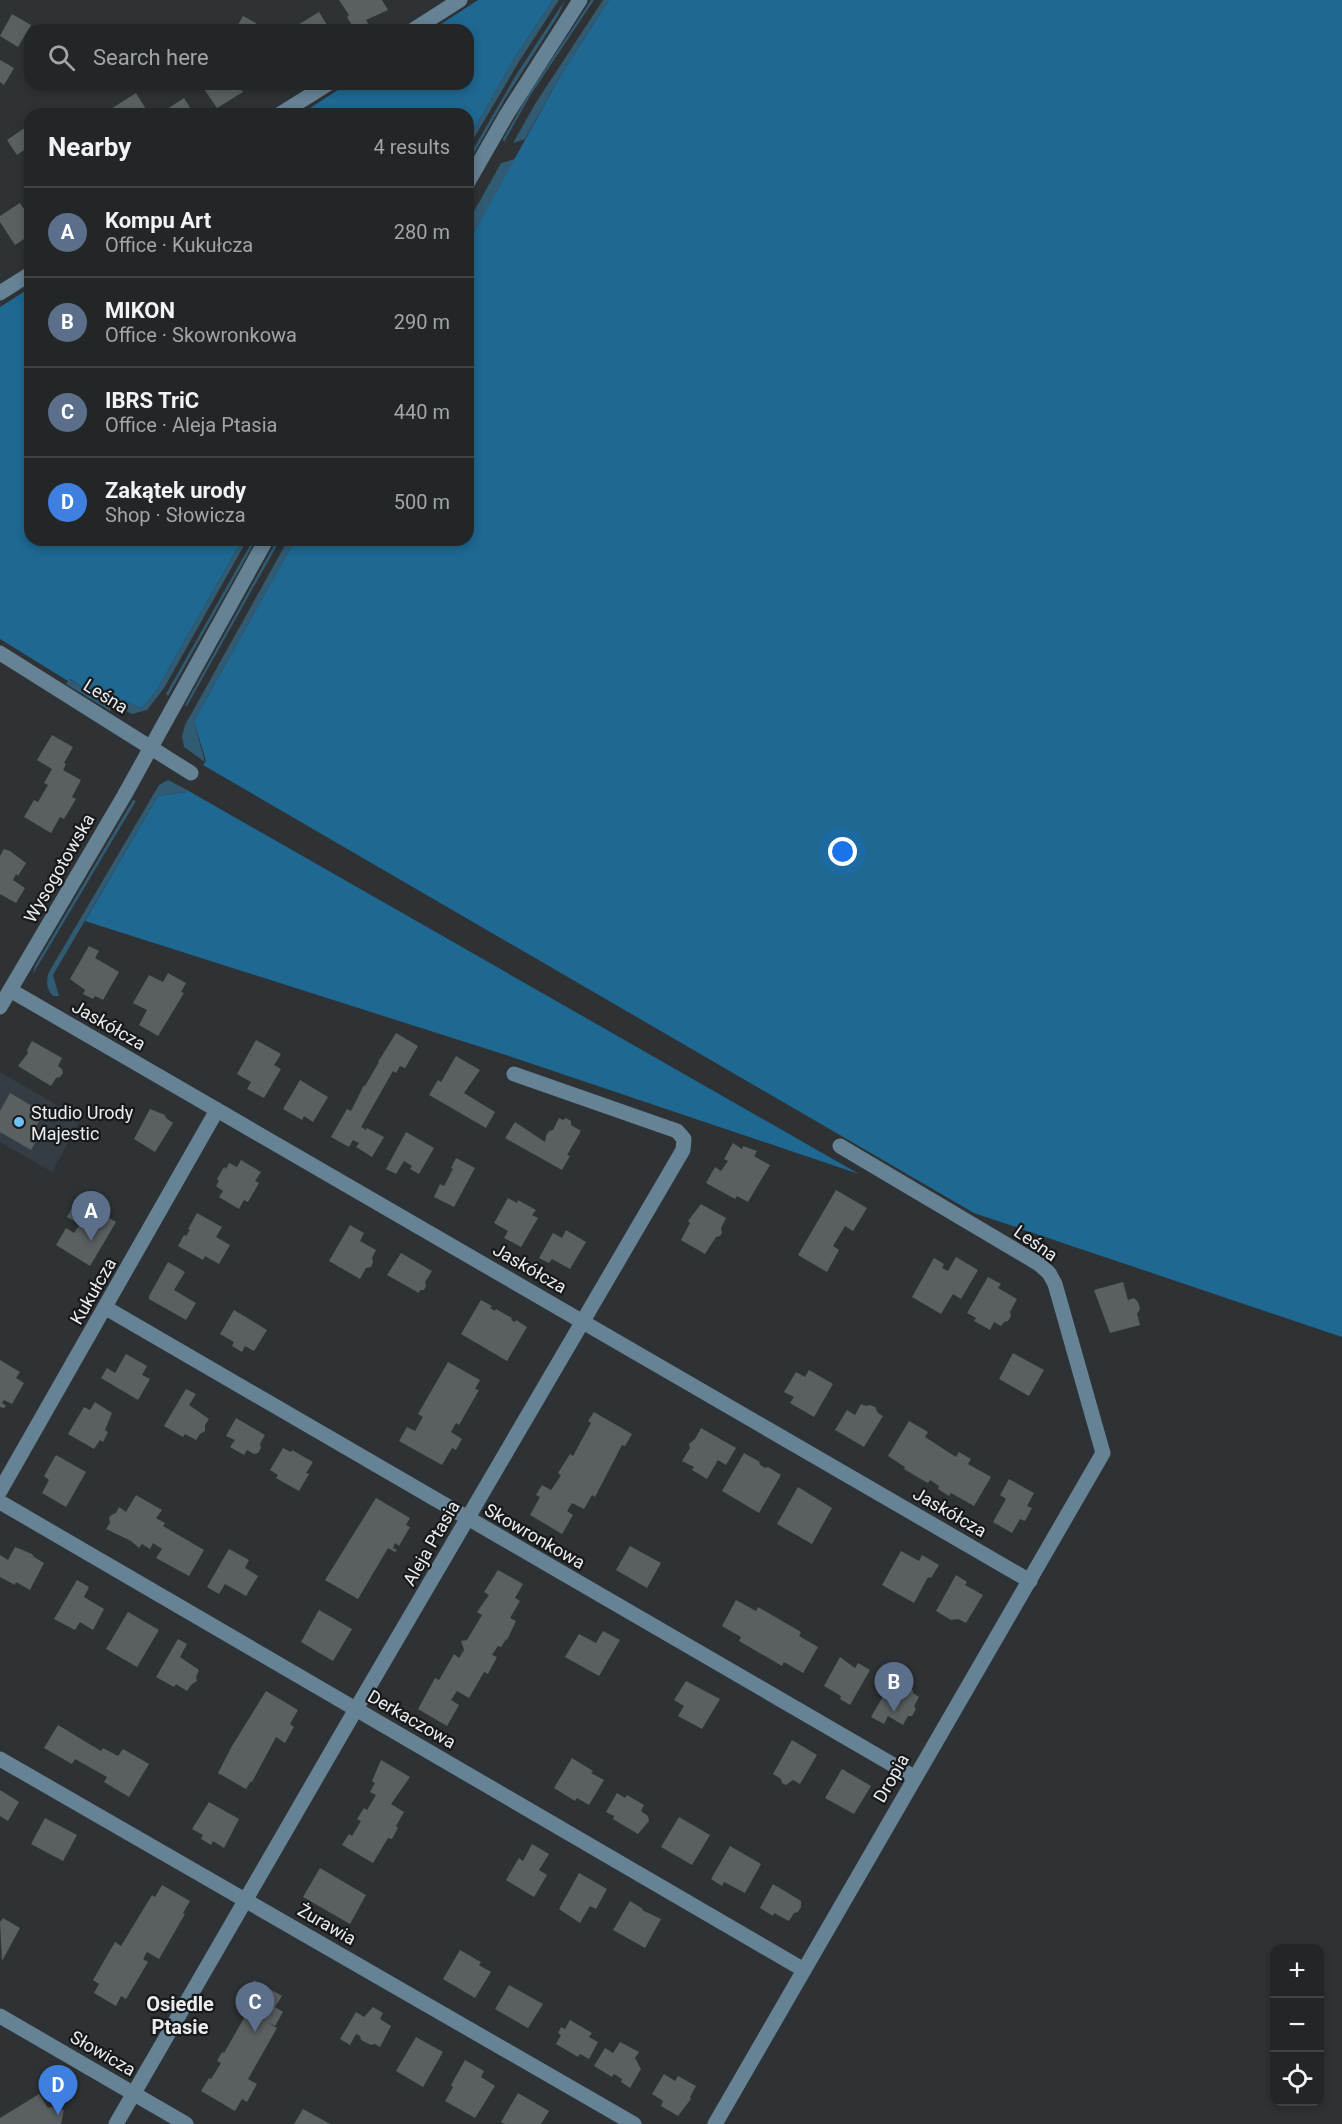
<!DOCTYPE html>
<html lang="en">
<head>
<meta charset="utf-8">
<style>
  :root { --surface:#222627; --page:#2e3233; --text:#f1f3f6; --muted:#a2a5a7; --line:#3f4344; --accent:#b45309 }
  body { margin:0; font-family:Roboto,sans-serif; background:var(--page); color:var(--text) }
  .controls { position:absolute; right:18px; bottom:18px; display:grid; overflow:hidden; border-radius:12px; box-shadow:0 3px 9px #0003 }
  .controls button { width:54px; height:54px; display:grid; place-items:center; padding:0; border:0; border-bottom:2px solid var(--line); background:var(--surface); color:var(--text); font:30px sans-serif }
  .you { position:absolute; left:843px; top:852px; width:21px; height:21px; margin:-15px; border:4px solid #fff; border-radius:50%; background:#1a73e8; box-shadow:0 0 0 9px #1a73e833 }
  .badge { display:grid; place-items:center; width:39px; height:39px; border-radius:50%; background:var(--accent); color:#fff; font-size:20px; font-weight:700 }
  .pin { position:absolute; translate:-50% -50px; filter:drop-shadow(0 2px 3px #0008) }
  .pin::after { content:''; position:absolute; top:32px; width:21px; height:18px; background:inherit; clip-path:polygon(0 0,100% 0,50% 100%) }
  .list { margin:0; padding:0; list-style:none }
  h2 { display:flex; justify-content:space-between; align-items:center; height:78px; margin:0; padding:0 24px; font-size:26px }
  h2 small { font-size:20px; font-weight:400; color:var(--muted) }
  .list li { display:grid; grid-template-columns:39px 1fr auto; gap:18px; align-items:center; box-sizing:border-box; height:90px; padding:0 24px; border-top:2px solid var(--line) }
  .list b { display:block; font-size:22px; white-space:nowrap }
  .list p { margin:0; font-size:20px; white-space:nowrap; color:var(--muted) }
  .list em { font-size:20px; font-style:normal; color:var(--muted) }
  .icon { flex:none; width:33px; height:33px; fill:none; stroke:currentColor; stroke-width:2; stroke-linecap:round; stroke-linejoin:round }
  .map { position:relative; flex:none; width:1342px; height:2124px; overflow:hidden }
  .search { position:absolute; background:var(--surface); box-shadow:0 3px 9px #0003; left:24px; top:24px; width:450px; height:66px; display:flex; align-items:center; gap:15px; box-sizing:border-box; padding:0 21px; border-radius:18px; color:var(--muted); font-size:22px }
  .panel { position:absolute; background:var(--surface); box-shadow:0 3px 9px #0003; left:24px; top:108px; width:450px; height:438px; border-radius:18px }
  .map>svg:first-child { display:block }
  .built { fill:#333d43 }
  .green { fill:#315a73 }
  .forest { fill:#1e6891 }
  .building { fill:#5a5f62 }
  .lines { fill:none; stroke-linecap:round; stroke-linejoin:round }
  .minor { stroke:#668295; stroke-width:15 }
  .poi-dot { fill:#70c1f4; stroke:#17191b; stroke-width:2 }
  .labels { text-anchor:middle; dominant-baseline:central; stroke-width:4.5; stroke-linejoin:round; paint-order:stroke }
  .street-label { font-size:18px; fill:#eaedef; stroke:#17191b }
  .poi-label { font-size:18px; fill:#eaedef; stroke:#17191b; text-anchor:start }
  .neighbourhood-label { font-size:20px; font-weight:bold; fill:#eaedef; stroke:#17191b }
</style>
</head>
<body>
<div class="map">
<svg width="1342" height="2124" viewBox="0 0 1342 2124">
  <rect width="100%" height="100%" fill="#2e3234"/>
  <polygon class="built" points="0,1072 81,1119 52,1172 0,1142"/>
  <g class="green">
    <polygon points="553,0 559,0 520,60 468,148 468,140 515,57"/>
    <polygon points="565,0 558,16 505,99 468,164 468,158 516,75"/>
    <polygon points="591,0 594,0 530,96 504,142 503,139 528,95"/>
    <polygon points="603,0 609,0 562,73 525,139 513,143 535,104"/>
    <polygon points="515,159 468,243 468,222 501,163"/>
    <polygon points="242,540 247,540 164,688 147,710 132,714 115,705 110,711 66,684 69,679 81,686 142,708 156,691"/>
    <polygon points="253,540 256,540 168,696 166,694"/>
    <polygon points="277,540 280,540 187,706 185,705"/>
    <polygon points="288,540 295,540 194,721 205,762 184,747 182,736 185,725"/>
    <path d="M 168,780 L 187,790 L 186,792 L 158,796 L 53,975 L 59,996 L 53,996 C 46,989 46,981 49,972 L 159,785 Z"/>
    <polygon points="133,800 136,801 33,974 35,966"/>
  </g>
  <g class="forest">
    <polygon points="478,0 553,0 515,57 468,140 468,114 301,114 347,84 468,84 468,30 432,30"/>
    <polygon points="609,0 1342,0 1342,1337 974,1213 203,765 206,761 194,721 295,540 468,540 468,243 562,73"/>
    <polygon points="30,288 30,540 242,540 156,691 142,708 81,686 70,679 68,681 0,639 0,307"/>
    <polygon points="187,790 859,1174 506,1055 85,921 158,796 186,792"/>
  </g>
  <g class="building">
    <polygon points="339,0 382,0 388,10 366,20 372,30 355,30 347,17 349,15"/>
    <polygon points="319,12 330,30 299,30 296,26"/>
    <polygon points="12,14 31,25 18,47 0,36"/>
    <polygon points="243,16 256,23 252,30 235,30"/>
    <polygon points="0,60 14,68 4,85 0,82"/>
    <polygon points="213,84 238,84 243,92 217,108 204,89"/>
    <polygon points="136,93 149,114 108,114 106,112"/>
    <polygon points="184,98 194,114 166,114 164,111"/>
    <polygon points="26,127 30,133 30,146 17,155 7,140"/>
    <polygon points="20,203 30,218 30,235 15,245 0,222 0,216"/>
    <polygon points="52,735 73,747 64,763 66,764 63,770 81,780 72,797 76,799 64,819 60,817 51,833 24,817 34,800 38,802 48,785 44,783 52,769 37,760"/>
    <polygon points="4,849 10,851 26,863 18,876 16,874 13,880 25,888 16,903 0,894 0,856"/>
    <polygon points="89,946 99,951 95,958 119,972 103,1000 95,996 93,999 83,994 85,990 70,979"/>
    <polygon points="168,973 186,983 181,992 184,993 158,1036 139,1025 147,1010 133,1003 149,975 163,982"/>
    <polygon points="396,1033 418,1046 405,1068 400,1066 396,1073 393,1071 361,1127 366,1130 367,1128 384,1137 372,1157 356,1147 359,1143 353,1140 349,1147 331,1137 347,1109 351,1111 364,1085 365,1086 379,1062 378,1062"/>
    <polygon points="256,1040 281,1054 274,1065 281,1069 264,1098 247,1089 251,1082 237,1074"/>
    <polygon points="32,1041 62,1058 58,1066 62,1069 63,1073 60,1077 56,1078 51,1086 18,1066 28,1053 27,1050"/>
    <polygon points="456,1056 480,1070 464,1093 495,1112 486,1128 429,1095 438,1080 441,1082"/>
    <polygon points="300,1080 328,1097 313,1122 304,1116 302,1120 283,1109"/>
    <polygon points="10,1093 44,1113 31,1135 37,1139 31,1150 0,1132 0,1111"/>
    <polygon points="150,1109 165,1115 166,1118 173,1123 155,1152 134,1139"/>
    <polygon points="559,1118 563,1120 566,1118 571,1121 571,1125 581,1131 567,1155 570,1156 562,1170 505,1138 515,1122 545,1142 546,1136 549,1131 553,1130"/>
    <polygon points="406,1132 434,1148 419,1174 410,1169 412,1166 404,1161 396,1174 386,1169"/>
    <polygon points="733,1143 742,1149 743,1146 757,1151 754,1156 770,1165 748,1202 737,1196 735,1199 706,1183 715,1167 721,1171 728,1161 724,1159"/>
    <polygon points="456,1158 475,1168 454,1207 434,1197 440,1184 444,1186 453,1169 451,1168"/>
    <polygon points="241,1160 261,1172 255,1181 259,1183 248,1202 244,1200 239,1209 219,1197 223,1191 216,1186 219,1181 217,1179 224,1167 226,1169 229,1163 237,1167"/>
    <polygon points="836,1190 867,1208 853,1231 845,1226 833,1246 839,1250 827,1272 798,1255"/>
    <polygon points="508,1198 517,1203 518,1200 536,1210 532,1215 538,1218 521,1247 504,1238 508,1231 494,1223"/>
    <polygon points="77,1199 116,1222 90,1266 56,1245 66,1228 74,1233 80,1224 67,1217"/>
    <polygon points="701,1204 726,1218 721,1228 722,1233 720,1236 716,1237 705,1254 681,1240 690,1223 688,1221"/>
    <polygon points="197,1213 222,1227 216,1237 230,1245 219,1264 205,1256 203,1260 178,1246 184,1235 186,1236 190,1230 188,1229"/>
    <polygon points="350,1225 364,1233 360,1241 376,1250 372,1258 373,1262 371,1267 366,1268 360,1279 329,1261"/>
    <polygon points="566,1230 586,1242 570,1269 552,1259 549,1263 539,1258 553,1233 562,1238"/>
    <polygon points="401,1253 432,1271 425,1282 426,1286 424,1290 420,1290 419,1293 387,1275"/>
    <polygon points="956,1257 978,1270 961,1299 953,1294 941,1314 912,1297 934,1258 944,1264 942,1268 948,1271"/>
    <polygon points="168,1262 185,1272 174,1290 196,1303 186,1320 149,1299 149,1296"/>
    <polygon points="988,1277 1001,1284 998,1288 1017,1299 1010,1312 1011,1316 1008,1321 1004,1322 1001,1326 994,1322 990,1330 974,1321 976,1318 967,1313"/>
    <polygon points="1123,1282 1128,1300 1134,1298 1138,1302 1140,1309 1137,1314 1140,1325 1110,1333 1094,1290"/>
    <polygon points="481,1300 492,1306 490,1308 495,1311 496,1309 512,1318 511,1320 515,1322 516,1320 527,1327 507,1361 461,1334"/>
    <polygon points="234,1310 267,1330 254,1351 245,1346 242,1352 232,1346 234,1342 220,1334"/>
    <polygon points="1013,1353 1044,1370 1029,1396 999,1379"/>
    <polygon points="126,1354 147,1366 142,1375 150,1379 138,1400 101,1378 107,1368 115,1373"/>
    <polygon points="0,1360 20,1372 16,1378 24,1383 12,1404 4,1400 2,1403 6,1406 4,1408 0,1407"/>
    <polygon points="448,1362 480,1380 475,1389 479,1390 459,1425 456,1423 451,1432 462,1439 456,1450 452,1448 442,1465 399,1441 407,1427 415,1431 423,1417 418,1414"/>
    <polygon points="809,1370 833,1384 814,1417 790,1403 794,1397 784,1392 796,1372 805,1377"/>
    <polygon points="186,1389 196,1394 189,1405 209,1419 205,1425 205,1431 200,1434 196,1440 185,1434 183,1437 164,1426"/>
    <polygon points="95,1402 112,1413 105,1430 108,1432 103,1442 100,1440 94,1449 68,1434 84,1407 90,1410"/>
    <polygon points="861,1404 866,1406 870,1405 875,1407 878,1413 883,1416 864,1447 835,1430 847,1410 855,1415"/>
    <polygon points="594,1412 632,1434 625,1446 622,1445 595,1497 592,1495 584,1509 572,1503 567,1511 573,1515 562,1534 530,1515 540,1497 536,1495 542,1485 551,1490 556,1483 561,1475 558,1473 570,1454 573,1456 591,1423 588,1421"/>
    <polygon points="236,1418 265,1435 260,1444 261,1448 258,1453 254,1454 247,1450 244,1455 230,1447 235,1440 226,1436"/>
    <polygon points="909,1421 928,1432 925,1437 956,1457 959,1452 971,1459 968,1464 991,1477 974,1506 951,1493 949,1496 938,1489 939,1486 930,1480 928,1483 919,1478 904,1469 905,1467 888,1456"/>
    <polygon points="701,1428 736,1448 726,1465 718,1460 707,1479 692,1470 694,1467 682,1461 690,1448 689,1444 695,1439"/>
    <polygon points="283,1448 291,1452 292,1450 313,1462 306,1473 309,1474 299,1491 276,1478 278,1475 270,1470"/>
    <polygon points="744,1453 760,1462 759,1464 765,1468 768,1467 781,1475 759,1513 722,1491"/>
    <polygon points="56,1455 86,1472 66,1507 42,1493 49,1480 44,1476"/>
    <polygon points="1009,1479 1034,1493 1027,1506 1032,1508 1025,1521 1020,1519 1012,1533 993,1522 1006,1499 1000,1495"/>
    <polygon points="798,1487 832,1508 812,1544 777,1524"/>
    <polygon points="136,1495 162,1510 156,1518 165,1523 163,1526 204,1550 189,1576 156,1558 162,1549 153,1543 150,1549 142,1544 139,1548 131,1541 106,1529 110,1523 109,1518 111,1515 116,1513 119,1507 126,1512"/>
    <polygon points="376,1498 410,1518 406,1525 410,1527 399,1546 395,1543 393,1548 397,1550 395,1552 388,1548 358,1599 325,1580"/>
    <polygon points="630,1546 661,1563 647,1588 616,1570"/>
    <polygon points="15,1547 32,1554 34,1557 44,1563 30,1590 16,1582 15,1585 0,1577 0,1555 8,1560"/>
    <polygon points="229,1549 249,1560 245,1568 258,1576 246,1596 225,1584 219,1594 207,1587"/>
    <polygon points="901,1551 919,1561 922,1555 939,1565 931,1578 928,1577 914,1603 882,1585"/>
    <polygon points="498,1570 523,1584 515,1598 520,1601 510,1618 516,1621 507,1640 506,1639 501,1647 498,1646 492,1655 497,1657 488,1674 484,1672 469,1698 457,1691 451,1700 459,1705 447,1726 418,1709 435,1678 439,1680 454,1654 459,1658 464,1650 461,1641 467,1640 482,1615 477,1612 489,1595 484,1592"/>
    <polygon points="956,1575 967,1582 965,1585 983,1595 966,1623 958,1619 951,1620 936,1611"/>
    <polygon points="77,1580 89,1587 84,1597 104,1609 93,1630 80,1622 75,1630 54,1619"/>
    <polygon points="736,1600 756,1611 758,1607 801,1632 799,1636 818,1647 803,1673 784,1662 782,1666 739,1641 741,1637 722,1626"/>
    <polygon points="319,1610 352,1629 333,1661 301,1642"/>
    <polygon points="128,1612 159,1630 137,1667 106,1649"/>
    <polygon points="603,1631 620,1640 599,1676 565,1657 579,1634 596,1643"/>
    <polygon points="178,1639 187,1644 180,1657 199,1670 196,1677 197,1681 191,1685 187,1691 176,1684 174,1687 156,1677"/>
    <polygon points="840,1657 855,1668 858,1663 870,1670 850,1705 840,1699 841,1696 824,1686"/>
    <polygon points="686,1681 720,1699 702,1729 678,1716 684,1706 674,1700"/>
    <polygon points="892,1681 899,1685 902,1683 913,1690 913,1693 919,1697 914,1706 916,1709 912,1716 908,1716 903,1725 888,1716 884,1724 871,1717"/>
    <polygon points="266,1691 298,1710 290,1724 294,1727 285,1743 276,1737 252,1782 251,1781 246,1789 218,1773 232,1746"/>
    <polygon points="58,1725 101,1751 103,1748 118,1756 123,1749 149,1764 129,1797 104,1782 107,1777 75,1759 72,1764 44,1748"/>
    <polygon points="792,1740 817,1755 800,1784 793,1780 786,1785 782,1783 781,1779 773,1774"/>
    <polygon points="572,1758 593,1771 591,1773 604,1780 589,1805 577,1798 575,1801 554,1788"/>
    <polygon points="381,1760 410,1777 391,1804 404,1812 396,1826 398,1828 392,1839 388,1838 373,1863 342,1845 349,1834 352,1836 361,1821 357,1819 364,1808 367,1810 376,1795 370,1792 375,1783 372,1781"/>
    <polygon points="842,1769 871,1786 854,1814 825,1798"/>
    <polygon points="0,1790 19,1802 8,1821 0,1816"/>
    <polygon points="617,1793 625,1798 627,1795 644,1805 641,1811 648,1816 649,1821 638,1834 613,1819 614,1816 606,1812"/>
    <polygon points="209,1802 239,1819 224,1848 213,1841 211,1845 201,1839 203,1835 192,1829"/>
    <polygon points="679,1817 710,1835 692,1865 661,1847"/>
    <polygon points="45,1818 77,1835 63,1861 31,1844"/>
    <polygon points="532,1844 549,1854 539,1870 547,1875 534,1897 506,1880 519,1858 523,1861"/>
    <polygon points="730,1846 761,1864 745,1893 724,1882 722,1886 711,1879"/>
    <polygon points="320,1868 366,1895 350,1924 303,1897"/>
    <polygon points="579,1873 607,1889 596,1909 590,1906 580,1923 559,1909"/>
    <polygon points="773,1884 801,1901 801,1907 798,1912 794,1913 789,1921 774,1913 773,1916 760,1908"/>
    <polygon points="162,1885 190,1901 183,1913 185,1914 159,1959 147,1952 143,1959 148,1962 126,1999 121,1996 116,2006 94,1993 99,1984 93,1980 115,1942 121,1946 152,1895 155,1897"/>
    <polygon points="630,1901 643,1909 642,1910 661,1919 645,1948 613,1930"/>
    <polygon points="3,1918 20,1928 2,1961 0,1922"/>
    <polygon points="460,1950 481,1962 479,1965 491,1972 475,1998 443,1979"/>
    <polygon points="254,1980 282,1996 275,2007 283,2012 275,2026 267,2022 277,2028 248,2079 257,2084 247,2102 242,2099 235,2111 201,2091 209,2078 211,2079 221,2063 217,2061 222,2052 224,2053 248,2011 239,2005"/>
    <polygon points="509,1985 543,2004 528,2028 495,2009"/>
    <polygon points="373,2007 383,2013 380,2019 391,2026 380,2047 375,2044 371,2045 361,2040 360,2036 356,2034 350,2045 340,2039 356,2012 364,2017"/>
    <polygon points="570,2020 592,2033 589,2037 598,2042 589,2059 580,2054 578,2057 556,2044 561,2035 558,2033 561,2027 565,2029"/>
    <polygon points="416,2037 443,2052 423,2087 396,2071"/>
    <polygon points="620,2042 639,2052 635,2058 641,2069 630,2088 621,2082 622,2079 614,2074 612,2077 594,2066 605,2048 613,2053"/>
    <polygon points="465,2060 484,2071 481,2077 495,2086 475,2118 445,2101 453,2087 451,2085"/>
    <polygon points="664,2074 675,2081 678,2076 696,2086 690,2097 691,2099 678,2116 661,2106 663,2101 652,2094"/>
    <polygon points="518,2093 549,2111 541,2124 505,2124 501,2122"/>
    <polygon points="39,2094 48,2108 50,2107 64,2110 61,2124 0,2124 0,2118"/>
    <polygon points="303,2109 330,2124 294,2124"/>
  </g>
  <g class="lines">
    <g class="minor">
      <polyline points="413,30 460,0"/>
      <polyline points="280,114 328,84"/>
      <polyline points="468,182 507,114 580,0"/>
      <polyline points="0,293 30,274"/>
      <polyline points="0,653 191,773"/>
      <polyline points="10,990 1030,1581"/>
      <polyline points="0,1007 124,796 266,540"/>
      <polyline points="106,1308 914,1777"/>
      <polyline points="0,1491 217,1110"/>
      <polyline points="0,1502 804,1970"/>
      <polyline points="0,1759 634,2124"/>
      <polyline points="0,2016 186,2124"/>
      <polyline points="116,2124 356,1709 683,1150 684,1139 677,1131 514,1074"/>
      <polyline points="715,2124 1103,1453 1055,1284 1049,1273 1039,1264 840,1146"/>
    </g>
  </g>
  <circle class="poi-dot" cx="19" cy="1122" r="6"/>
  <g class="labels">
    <g class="street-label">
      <text transform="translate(106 696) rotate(32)">Leśna</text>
      <text transform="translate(59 868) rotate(-60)">Wysogotowska</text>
      <text transform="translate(109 1025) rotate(30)">Jaskółcza</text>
      <text transform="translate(1036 1243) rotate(35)">Leśna</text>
      <text transform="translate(530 1268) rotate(30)">Jaskółcza</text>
      <text transform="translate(93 1291) rotate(-60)">Kukułcza</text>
      <text transform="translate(950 1512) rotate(30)">Jaskółcza</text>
      <text transform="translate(535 1536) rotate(30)">Skowronkowa</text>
      <text transform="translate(431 1543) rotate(-60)">Aleja Ptasia</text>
      <text transform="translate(412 1719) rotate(30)">Derkaczowa</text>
      <text transform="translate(891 1778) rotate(-60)">Dropia</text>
      <text transform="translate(327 1924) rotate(30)">Żurawia</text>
      <text transform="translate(103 2053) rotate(30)">Słowicza</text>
    </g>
    <g class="poi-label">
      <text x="31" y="1112">Studio Urody<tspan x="31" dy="21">Majestic</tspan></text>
    </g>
    <g class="neighbourhood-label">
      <text x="180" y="2004">Osiedle<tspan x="180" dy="23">Ptasie</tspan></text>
    </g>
  </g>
</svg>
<div class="controls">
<button>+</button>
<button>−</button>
<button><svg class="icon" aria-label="locate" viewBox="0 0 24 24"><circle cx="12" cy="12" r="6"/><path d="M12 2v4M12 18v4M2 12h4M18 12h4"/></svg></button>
</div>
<div class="you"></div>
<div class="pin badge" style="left:91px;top:1241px;background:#5c6f8a">A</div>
<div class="pin badge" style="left:894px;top:1712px;background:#5c6f8a">B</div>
<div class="pin badge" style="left:255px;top:2032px;background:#5c6f8a">C</div>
<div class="pin badge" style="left:58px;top:2115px;background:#3f7fe0">D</div>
<div class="search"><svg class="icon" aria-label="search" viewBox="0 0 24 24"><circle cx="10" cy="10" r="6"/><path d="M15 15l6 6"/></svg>Search here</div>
<section class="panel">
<h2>Nearby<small>4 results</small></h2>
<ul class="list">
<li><span class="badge" style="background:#5c6f8a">A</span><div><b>Kompu Art</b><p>Office · Kukułcza</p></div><em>280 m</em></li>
<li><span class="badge" style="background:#5c6f8a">B</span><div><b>MIKON</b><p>Office · Skowronkowa</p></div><em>290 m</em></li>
<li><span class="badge" style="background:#5c6f8a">C</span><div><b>IBRS TriC</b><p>Office · Aleja Ptasia</p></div><em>440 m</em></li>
<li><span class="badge" style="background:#3f7fe0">D</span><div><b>Zakątek urody</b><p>Shop · Słowicza</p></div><em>500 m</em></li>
</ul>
</section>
</div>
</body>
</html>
